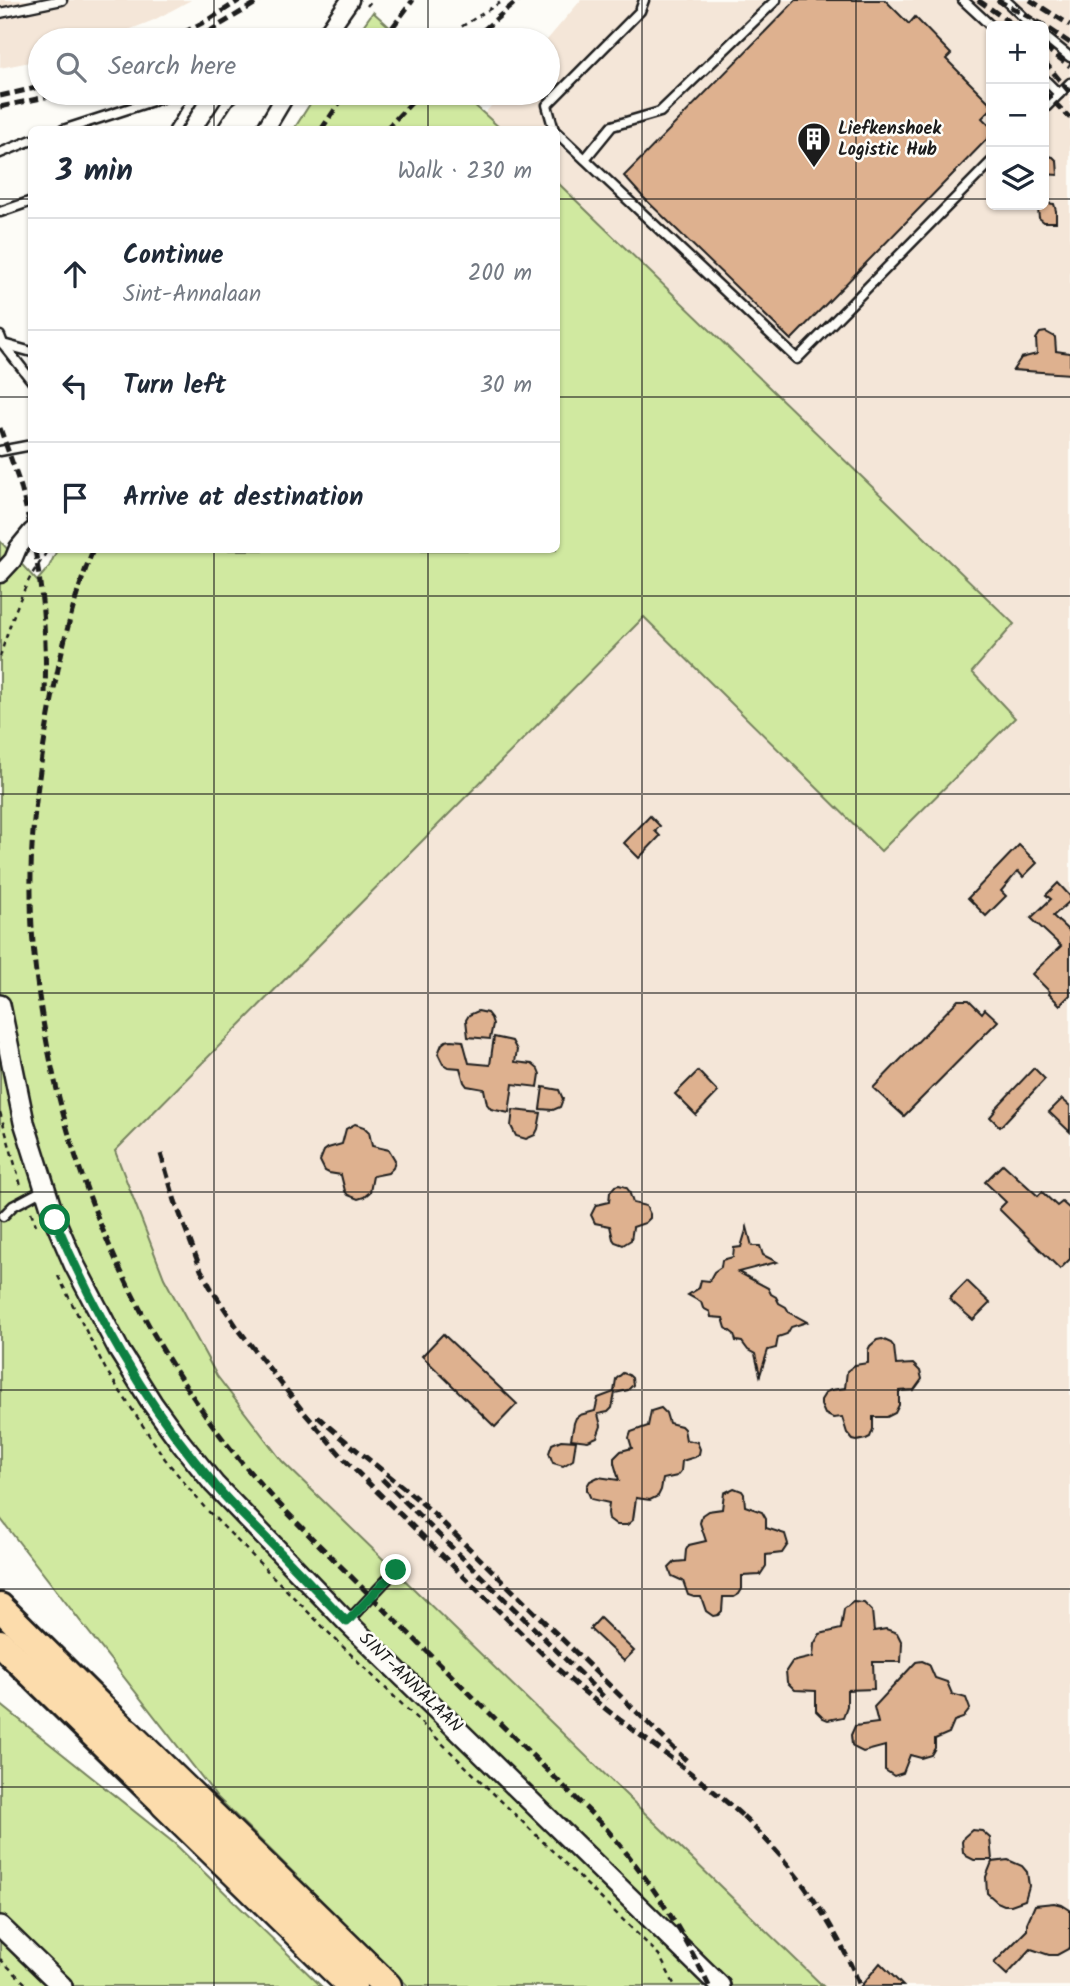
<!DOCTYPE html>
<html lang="en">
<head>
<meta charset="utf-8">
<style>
  :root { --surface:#fff; --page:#f6f6f7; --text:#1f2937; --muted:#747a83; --line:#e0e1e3 }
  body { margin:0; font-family:Kalam,sans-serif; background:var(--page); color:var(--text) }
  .controls { position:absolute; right:21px; top:21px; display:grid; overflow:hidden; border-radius:10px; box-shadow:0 2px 5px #0004 }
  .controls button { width:63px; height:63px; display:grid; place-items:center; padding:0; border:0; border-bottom:2px solid var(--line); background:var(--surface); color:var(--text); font:35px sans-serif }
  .stop { position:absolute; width:21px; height:21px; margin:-16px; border:5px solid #0b8043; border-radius:50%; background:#fff }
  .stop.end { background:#0b8043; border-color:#fff; box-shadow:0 2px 7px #0008 }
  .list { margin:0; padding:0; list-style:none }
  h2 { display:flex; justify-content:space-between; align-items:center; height:91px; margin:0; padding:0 28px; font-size:30px }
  h2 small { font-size:23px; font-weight:400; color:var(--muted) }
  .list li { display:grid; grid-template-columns:46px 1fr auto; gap:21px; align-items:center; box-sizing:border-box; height:112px; padding:0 28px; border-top:2px solid var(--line) }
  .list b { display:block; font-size:26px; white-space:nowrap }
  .list p { margin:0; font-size:23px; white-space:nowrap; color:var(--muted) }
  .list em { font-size:23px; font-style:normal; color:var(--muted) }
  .icon { flex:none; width:38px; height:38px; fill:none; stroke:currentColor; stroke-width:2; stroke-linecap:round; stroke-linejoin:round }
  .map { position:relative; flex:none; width:1070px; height:1986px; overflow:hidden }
  .search { position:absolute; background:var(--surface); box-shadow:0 2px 5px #0004; left:28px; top:28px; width:532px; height:77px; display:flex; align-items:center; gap:18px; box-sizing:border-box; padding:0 24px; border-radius:38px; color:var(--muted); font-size:26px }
  .panel { position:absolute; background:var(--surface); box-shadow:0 2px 5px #0004; left:28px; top:126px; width:532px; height:427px; border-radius:10px }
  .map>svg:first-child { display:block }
  .built { fill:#f4e6d8; fill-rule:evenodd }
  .green { fill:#d0e9a0; stroke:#76825e; stroke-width:2 }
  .building { fill:#deb18f; stroke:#1c1c1c; stroke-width:2 }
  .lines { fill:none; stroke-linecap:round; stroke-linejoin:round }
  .service-casing { stroke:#1c1c1c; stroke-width:13 }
  .minor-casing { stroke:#1c1c1c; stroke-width:21 }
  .tertiary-casing { stroke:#1c1c1c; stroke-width:24 }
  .trunk-casing { stroke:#1c1c1c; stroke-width:32 }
  .motorway-casing { stroke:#1c1c1c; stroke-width:33 }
  .path { stroke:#1c1c1c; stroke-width:2.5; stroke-dasharray:5 5; stroke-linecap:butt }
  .service { stroke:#fdfcf7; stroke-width:8 }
  .minor { stroke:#fdfcf7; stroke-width:16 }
  .tertiary { stroke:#fdfcf7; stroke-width:19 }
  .trunk { stroke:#fcdcac; stroke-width:26 }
  .motorway { stroke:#fcdcac; stroke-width:28 }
  .rail { stroke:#1c1c1c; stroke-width:5; stroke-dasharray:10 5; stroke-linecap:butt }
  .route { stroke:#0b8043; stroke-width:9 }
  .grid { fill:none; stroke:#1c1c1c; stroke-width:2; stroke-opacity:0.55 }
  .labels { text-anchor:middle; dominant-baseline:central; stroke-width:5; stroke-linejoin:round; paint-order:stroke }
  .poi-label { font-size:18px; font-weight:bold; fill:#1c1c1c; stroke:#fdfcf7; text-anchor:start }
  .street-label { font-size:18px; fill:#1c1c1c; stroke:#fdfcf7 }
</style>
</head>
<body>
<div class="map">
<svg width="1070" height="1986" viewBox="0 0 1070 1986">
  <rect width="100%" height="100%" fill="#fdfcf7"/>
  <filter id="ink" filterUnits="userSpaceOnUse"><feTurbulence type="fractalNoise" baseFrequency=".0143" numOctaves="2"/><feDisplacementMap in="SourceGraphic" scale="14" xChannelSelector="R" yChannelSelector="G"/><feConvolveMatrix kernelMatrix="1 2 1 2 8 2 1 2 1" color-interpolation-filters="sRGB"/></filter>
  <g filter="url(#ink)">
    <g class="built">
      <polygon points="0,0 191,0 154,20 103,40 40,40 40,60 0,68"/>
      <path d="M 581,0 L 1070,0 L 1070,1986 L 823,1986 L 282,1461 L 217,1376 L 164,1278 L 115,1151 L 644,616 L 881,851 L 1015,718 L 971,672 L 1014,624 L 557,182 L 556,130 L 501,129 L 484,114 L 502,93 L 548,93 L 547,40 ZM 991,26 L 1044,26 L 1044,205 L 991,205 Z"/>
    </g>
    <g class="green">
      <polygon points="373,12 404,40 353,40"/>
      <polygon points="317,93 461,93 501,129 294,129"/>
      <polygon points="557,182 1014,624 972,672 1015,718 881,851 644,617 115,1151 164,1278 217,1376 282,1461 823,1986 408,1986 218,1798 0,1518 0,541 37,581 49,567 57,550 556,550"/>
      <polygon points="0,1704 174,1843 321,1986 0,1986"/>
    </g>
    <g class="building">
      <polygon points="796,0 885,0 909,24 915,17 951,54 946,59 991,104 991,109 982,118 991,127 991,135 791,340 643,197 624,176"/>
      <polygon points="1044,155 1053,157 1057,161 1058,175 1044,174"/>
      <polygon points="1044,203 1054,204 1056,211 1056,222 1044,222 1039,218 1038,209"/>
      <polygon points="1046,332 1055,337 1056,351 1070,353 1070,374 1013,370 1021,358 1037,354 1036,339 1040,333"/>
      <polygon points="650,816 660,826 655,831 660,836 639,858 624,843"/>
      <polygon points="1019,845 1037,863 1023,877 1018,871 1001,891 1006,896 986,916 968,898"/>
      <polygon points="1058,883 1070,896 1070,901 1053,916 1070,932 1070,995 1060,1005 1049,994 1050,992 1032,974 1061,946 1031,918 1051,899 1046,895"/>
      <polygon points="958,1000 969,1000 982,1013 985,1009 998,1021 904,1116 873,1088"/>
      <polygon points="478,1011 487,1013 491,1018 493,1024 490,1039 468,1037 466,1020 469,1015"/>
      <polygon points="494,1037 512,1041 517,1050 515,1062 532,1064 538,1069 540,1074 538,1087 513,1084 509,1113 491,1109 487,1104 484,1089 467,1086 464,1082 460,1068 448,1067 443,1064 438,1054 442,1044 446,1041 451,1040 463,1041 469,1063 490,1065"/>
      <polygon points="1034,1068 1045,1079 1000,1127 990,1117 996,1110 995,1109"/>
      <polygon points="698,1071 718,1092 696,1115 675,1094"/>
      <polygon points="543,1087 559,1090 563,1099 560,1107 553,1110 540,1109"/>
      <polygon points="1062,1099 1070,1106 1070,1132 1049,1112"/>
      <polygon points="513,1110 541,1113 538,1129 535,1135 526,1139 516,1136 511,1126"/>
      <polygon points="355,1124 364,1127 369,1132 372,1146 389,1150 395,1160 393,1168 388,1173 373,1176 370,1192 364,1197 358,1199 348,1195 345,1191 341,1175 329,1173 325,1171 320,1161 324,1151 328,1148 342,1144 346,1129"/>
      <polygon points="1003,1164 1038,1196 1042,1192 1057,1206 1062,1202 1070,1209 1070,1259 1060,1269 999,1209 1006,1202 985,1182"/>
      <polygon points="619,1185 626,1187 629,1191 633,1203 646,1206 650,1214 650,1218 645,1223 633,1227 631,1240 623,1245 615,1242 613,1239 610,1226 595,1223 591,1215 596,1205 609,1202 610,1192 615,1186"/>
      <polygon points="747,1227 752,1246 760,1246 763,1255 777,1262 738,1272 768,1288 771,1294 776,1297 779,1303 786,1307 789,1312 807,1322 791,1327 787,1334 778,1337 776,1348 768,1350 760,1375 755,1354 748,1350 742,1342 736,1341 734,1334 726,1328 723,1318 711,1317 710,1312 703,1308 701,1302 688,1295 699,1288 701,1280 709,1281 714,1272 721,1267 722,1260 733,1257 734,1248 741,1247"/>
      <polygon points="967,1281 990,1303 973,1320 949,1299"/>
      <polygon points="443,1334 517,1404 495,1427 422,1356"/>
      <polygon points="882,1339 891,1343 894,1347 896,1365 913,1364 920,1371 922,1379 914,1390 899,1391 899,1405 895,1413 887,1417 873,1417 873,1429 870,1437 866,1439 857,1441 853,1440 847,1433 842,1417 833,1418 825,1414 821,1405 821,1400 826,1392 831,1390 845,1388 847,1371 855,1365 868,1363 868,1350 870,1346 877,1340"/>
      <polygon points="623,1373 629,1375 632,1378 633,1385 628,1390 615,1393 612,1408 608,1412 598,1414 601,1426 597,1437 588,1441 571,1439 574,1423 576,1418 580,1415 595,1411 598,1398 614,1392 616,1379"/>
      <polygon points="661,1408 666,1413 669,1423 681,1426 684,1429 686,1440 697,1442 700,1449 699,1454 695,1457 682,1461 681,1471 677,1476 663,1479 661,1490 658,1496 650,1500 636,1498 633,1520 627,1525 617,1525 609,1519 608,1513 609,1503 591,1499 587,1490 587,1486 590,1481 598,1477 619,1480 614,1463 614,1458 621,1451 632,1448 629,1438 631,1432 648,1426 651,1411"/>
      <polygon points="561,1440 576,1441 573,1460 563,1466 553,1463 549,1453 552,1444"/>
      <polygon points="734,1488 742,1491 744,1494 745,1506 762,1512 766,1519 766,1528 785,1534 788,1544 782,1553 766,1555 766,1566 760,1575 742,1576 742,1589 739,1594 734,1597 723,1597 722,1611 718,1615 713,1616 706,1611 701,1597 694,1597 688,1595 683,1581 672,1576 669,1568 675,1562 685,1561 686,1550 689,1545 706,1541 700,1523 702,1515 708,1511 722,1509 724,1493"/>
      <polygon points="853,1602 864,1603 872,1611 874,1631 886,1629 897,1633 902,1643 901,1662 873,1662 874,1689 847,1690 847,1706 843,1717 828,1720 823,1718 816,1711 816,1691 795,1690 787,1682 786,1671 792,1662 813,1657 814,1644 820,1634 841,1629 844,1609"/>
      <polygon points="600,1618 634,1651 624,1661 590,1629"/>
      <polygon points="922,1661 929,1664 935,1678 947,1682 952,1694 966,1698 970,1709 963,1718 954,1721 949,1733 935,1739 935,1748 931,1755 921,1758 910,1755 903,1773 894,1776 885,1770 885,1746 863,1752 855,1748 852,1745 851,1735 855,1726 878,1723 874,1707 916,1662"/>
      <polygon points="972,1830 982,1831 990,1838 992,1860 974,1860 966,1856 963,1852 962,1842 964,1837"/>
      <polygon points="1008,1860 1022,1866 1027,1872 1029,1886 1025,1900 1011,1905 1004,1905 997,1902 987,1893 986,1877 992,1862"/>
      <polygon points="1054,1903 1062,1905 1070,1910 1070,1948 1057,1955 1049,1955 1031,1949 1007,1975 994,1963 1027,1930 1027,1923 1035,1905"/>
      <polygon points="880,1963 903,1986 861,1986"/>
    </g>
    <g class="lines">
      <g class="service-casing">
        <g id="service">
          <polyline points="963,0 991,26"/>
          <polyline points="1005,0 1033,26"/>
          <polyline points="0,13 62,0"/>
          <polyline points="1044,36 1070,57"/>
          <polyline points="1044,79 1059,94"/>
          <polyline points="1044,109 1070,83"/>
          <polyline points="63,130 177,93"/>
          <polyline points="174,130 197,93"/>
          <polyline points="209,130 228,101 238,93"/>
          <polyline points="554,130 547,105 640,11 644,0"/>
          <polyline points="556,132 797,359 991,162"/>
          <polyline points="0,153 32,140"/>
          <polyline points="585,159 612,126 660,112 776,0"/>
          <polyline points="0,212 32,201"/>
          <polyline points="0,336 3,344 32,381"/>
          <polyline points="3,344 32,352"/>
          <polyline points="0,451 32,445"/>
          <polyline points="3,1216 13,1206 45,1189"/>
          <polyline points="348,1621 396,1570"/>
        </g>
      </g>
      <g class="minor-casing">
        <g id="minor">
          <polyline points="322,40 350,0"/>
          <polyline points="265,130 287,93"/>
          <polyline points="0,574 13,560 18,548 32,531"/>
        </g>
      </g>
      <g class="tertiary-casing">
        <g id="tertiary">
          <polyline points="0,1005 24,1122 55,1220 74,1264 120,1352 152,1403 181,1443 214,1484 347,1622 720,1986"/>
          <polyline points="0,1926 62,1986"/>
        </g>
      </g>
      <g class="trunk-casing">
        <g id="trunk">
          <polyline points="0,1607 127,1733"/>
          <polyline points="0,1643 165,1804"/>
        </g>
      </g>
      <g class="motorway-casing">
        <g id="motorway">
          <polyline points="127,1733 387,1986"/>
          <polyline points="165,1804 352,1986"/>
        </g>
      </g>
      <g class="path">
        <polyline points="367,6 372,0"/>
        <polyline points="447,40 461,27 504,0"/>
        <polyline points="467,93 481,106"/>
        <path d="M 0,657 C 8,630 17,603 30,578 C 35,568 43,560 47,550"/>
        <polyline points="0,1112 21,1186"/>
        <polyline points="31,1212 36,1225"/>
        <polyline points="58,1276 106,1370 165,1459 205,1508 333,1637 659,1955 675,1986"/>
        <polyline points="0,1959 28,1986"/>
      </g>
      <use href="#service" class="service"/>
      <use href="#minor" class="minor"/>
      <use href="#tertiary" class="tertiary"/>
      <use href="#trunk" class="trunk"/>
      <use href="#motorway" class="motorway"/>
      <g class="rail">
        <polyline points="978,0 1015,26"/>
        <polyline points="997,0 1042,24 1070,43"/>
        <polyline points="1030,0 1070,25"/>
        <polyline points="987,37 991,41"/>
        <polyline points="169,40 210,19 240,0"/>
        <polyline points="195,40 261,0"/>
        <polyline points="383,40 413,0"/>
        <polyline points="472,40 518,0"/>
        <polyline points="1044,47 1070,66"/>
        <polyline points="1044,61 1070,93"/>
        <polyline points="1044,92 1070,118"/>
        <polyline points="0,96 40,87"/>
        <polyline points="0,107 64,93"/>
        <polyline points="321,130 346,93"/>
        <polyline points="385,130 421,93"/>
        <polyline points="0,428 21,487 32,533"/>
        <path d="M 35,550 C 43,597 47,645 45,693"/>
        <path d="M 93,550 C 69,609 57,670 46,732 C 37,786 30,839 31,893 C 31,942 37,990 46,1038 C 73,1185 133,1320 223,1439 C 250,1475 282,1507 313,1539 L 603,1825 C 646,1874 681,1927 709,1986"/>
        <path d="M 161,1154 L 175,1201 L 201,1270 L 212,1290 L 239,1330 L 302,1410 L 345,1460 L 558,1669 C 618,1724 689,1766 748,1821"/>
        <path d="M 317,1416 C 355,1451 396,1479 434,1514 L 688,1762"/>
        <polyline points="382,1479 607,1700"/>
        <path d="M 743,1816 C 793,1865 834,1921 860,1986"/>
      </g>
    </g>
  </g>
  <g class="lines" filter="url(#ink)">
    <path class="route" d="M 55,1220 C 95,1315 146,1406 214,1484 C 227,1500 243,1515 258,1530 C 288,1560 317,1591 347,1622 L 396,1570"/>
  </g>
  <path class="grid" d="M 214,0 L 214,40M 428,0 L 428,40M 642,0 L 642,1986M 856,0 L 856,1986M 214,93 L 214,130M 428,93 L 428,130M 0,199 L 32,199M 556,199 L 991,199M 1044,199 L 1070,199M 0,397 L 32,397M 556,397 L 1070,397M 214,550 L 214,1986M 428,550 L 428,1986M 0,596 L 1070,596M 0,794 L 1070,794M 0,993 L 1070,993M 0,1192 L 1070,1192M 0,1390 L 1070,1390M 0,1589 L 1070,1589M 0,1787 L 1070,1787"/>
  <defs>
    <g id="building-pin" transform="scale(1.75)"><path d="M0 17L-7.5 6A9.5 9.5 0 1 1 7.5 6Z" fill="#1c1c1c" stroke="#fdfcf7"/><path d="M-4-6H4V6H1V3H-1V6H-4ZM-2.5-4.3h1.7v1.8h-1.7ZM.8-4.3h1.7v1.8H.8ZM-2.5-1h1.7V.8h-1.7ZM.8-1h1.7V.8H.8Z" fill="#fff"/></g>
  </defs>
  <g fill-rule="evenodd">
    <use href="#building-pin" x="814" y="139"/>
  </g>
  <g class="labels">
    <g class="poi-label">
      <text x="838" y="129">Liefkenshoek<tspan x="838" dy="21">Logistic Hub</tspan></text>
    </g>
    <g class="street-label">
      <text transform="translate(410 1683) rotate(44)">SINT-ANNALAAN</text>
    </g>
  </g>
</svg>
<div class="controls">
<button>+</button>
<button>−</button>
<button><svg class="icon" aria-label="layers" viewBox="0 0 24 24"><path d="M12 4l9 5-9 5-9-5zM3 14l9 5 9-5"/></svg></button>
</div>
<div class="stop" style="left:55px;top:1220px"></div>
<div class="stop end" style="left:396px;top:1570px"></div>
<div class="search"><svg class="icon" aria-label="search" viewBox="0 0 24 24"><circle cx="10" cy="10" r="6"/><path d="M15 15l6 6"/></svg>Search here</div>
<section class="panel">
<h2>3 min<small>Walk · 230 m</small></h2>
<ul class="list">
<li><svg class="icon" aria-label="ahead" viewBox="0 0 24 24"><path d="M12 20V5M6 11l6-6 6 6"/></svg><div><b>Continue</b><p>Sint-Annalaan</p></div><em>200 m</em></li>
<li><svg class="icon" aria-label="left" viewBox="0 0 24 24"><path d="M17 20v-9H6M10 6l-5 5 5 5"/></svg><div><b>Turn left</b></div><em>30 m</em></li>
<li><svg class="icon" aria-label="arrive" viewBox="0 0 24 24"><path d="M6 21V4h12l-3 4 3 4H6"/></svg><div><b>Arrive at destination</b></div></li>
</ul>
</section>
</div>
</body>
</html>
